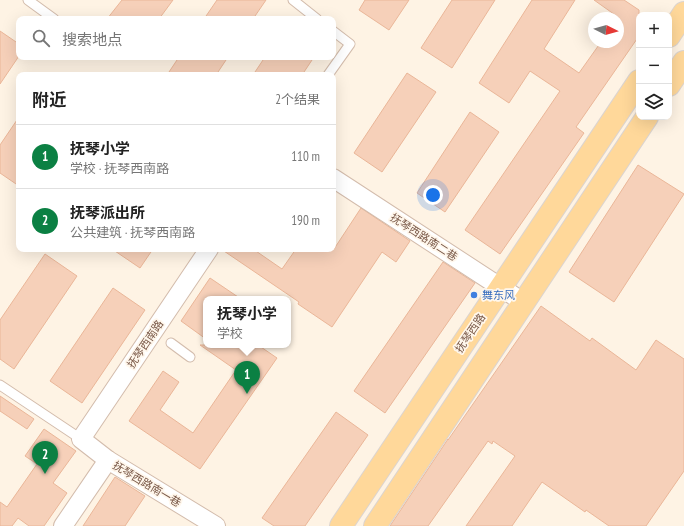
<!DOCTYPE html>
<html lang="zh">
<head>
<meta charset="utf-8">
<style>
  :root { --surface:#fff; --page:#f6f6f6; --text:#222; --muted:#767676; --line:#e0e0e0; --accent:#0b8043 }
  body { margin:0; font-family:"PT Sans Narrow","Noto Sans SC",sans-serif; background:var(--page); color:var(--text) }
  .controls { position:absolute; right:12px; top:12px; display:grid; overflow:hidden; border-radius:8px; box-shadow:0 4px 16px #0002 }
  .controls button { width:36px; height:36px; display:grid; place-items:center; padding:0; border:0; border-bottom:1px solid var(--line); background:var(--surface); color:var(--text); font:20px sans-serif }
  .compass { position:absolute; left:588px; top:12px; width:36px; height:36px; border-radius:50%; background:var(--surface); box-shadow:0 4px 16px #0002; rotate:95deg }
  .you { position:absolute; left:433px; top:195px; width:14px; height:14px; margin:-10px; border:3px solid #fff; border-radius:50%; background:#1a73e8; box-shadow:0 0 0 6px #1a73e833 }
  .badge { display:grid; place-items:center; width:26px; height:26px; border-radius:50%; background:var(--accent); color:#fff; font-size:13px; font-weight:700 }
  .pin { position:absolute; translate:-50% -33px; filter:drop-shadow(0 1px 2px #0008) }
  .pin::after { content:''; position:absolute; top:21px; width:14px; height:12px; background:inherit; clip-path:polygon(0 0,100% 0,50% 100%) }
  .popup { position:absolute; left:203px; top:296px; width:88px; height:52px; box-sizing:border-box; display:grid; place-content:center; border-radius:8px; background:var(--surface); filter:drop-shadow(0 1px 3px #0005); font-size:13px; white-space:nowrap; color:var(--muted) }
  .popup b { font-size:15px; color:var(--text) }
  .popup::after { content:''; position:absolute; left:50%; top:100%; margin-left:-8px; border:8px solid transparent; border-top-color:var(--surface) }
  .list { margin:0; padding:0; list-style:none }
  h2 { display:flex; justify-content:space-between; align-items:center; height:52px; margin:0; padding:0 16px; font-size:17px }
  h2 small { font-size:13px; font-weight:400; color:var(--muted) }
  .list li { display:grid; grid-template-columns:26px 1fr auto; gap:12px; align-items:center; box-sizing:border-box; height:64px; padding:0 16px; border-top:1px solid var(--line) }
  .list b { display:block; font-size:15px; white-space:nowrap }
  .list p { margin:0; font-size:13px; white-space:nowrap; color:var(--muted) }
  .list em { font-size:13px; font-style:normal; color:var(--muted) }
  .icon { flex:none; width:22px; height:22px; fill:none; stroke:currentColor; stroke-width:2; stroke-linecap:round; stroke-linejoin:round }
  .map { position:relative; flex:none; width:684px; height:526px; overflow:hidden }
  .search { position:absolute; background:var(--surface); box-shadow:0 4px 16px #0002; left:16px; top:16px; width:320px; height:44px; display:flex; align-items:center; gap:10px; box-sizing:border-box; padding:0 14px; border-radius:8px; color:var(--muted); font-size:15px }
  .panel { position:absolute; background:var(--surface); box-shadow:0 4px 16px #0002; left:16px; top:72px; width:320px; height:180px; border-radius:8px }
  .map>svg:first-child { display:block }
  .building { fill:#f6d0b9; stroke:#eab698 }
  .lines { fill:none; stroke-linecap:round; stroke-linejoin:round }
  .lane-casing { stroke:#d3bcac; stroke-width:11 }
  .street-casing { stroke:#d3bcac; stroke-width:20 }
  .primary-casing { stroke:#dcd4cf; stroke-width:24 }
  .lane { stroke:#fff; stroke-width:9 }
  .street { stroke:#fff; stroke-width:18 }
  .primary { stroke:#ffd89a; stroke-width:22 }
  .shop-dot { fill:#3f7fe0; stroke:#fff7ec; stroke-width:1.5 }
  .labels { text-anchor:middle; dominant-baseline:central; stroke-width:3.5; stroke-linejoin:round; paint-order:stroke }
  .street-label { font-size:11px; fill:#795847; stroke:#fff7ec }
  .shop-label { font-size:11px; fill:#366cbe; stroke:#fff7ec; text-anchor:start }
</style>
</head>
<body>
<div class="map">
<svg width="684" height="526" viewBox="0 0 684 526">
  <rect width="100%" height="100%" fill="#fef3e4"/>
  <g class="building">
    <polygon points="122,0 173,0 159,19 107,19"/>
    <polygon points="217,0 266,0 253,19 204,19"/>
    <polygon points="365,0 409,0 389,30 359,10"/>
    <polygon points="452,0 495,0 452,68 421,48"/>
    <polygon points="532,0 575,0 544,49 579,73 601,42 618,42 618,17 594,0 624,0 639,10 639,36 576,127 584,133 500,254 465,230 560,91 530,71 509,103 479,83"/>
    <polygon points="0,31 19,44 19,56 0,84"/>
    <polygon points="179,57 228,57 216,75 167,75"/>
    <polygon points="265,57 314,57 302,75 253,75"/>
    <polygon points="407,73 436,92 382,172 354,153"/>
    <polygon points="470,112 499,132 445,212 417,193"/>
    <polygon points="19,117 19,186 0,173 0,145"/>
    <polygon points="638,165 684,194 614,302 569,272"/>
    <polygon points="361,208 410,241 396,262 382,252 332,327 298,304 299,302 221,249 253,249 282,269 296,249 334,249"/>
    <polygon points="112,249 153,249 140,268"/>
    <polygon points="45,254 77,276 14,369 0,359 0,320"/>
    <polygon points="443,262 475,283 385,413 354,391"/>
    <polygon points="210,278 241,299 206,299 206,339 181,321"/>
    <polygon points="113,288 145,310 82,403 50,381"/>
    <polygon points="541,306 590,341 592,338 636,370 656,340 684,359 684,471 646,526 609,526 586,510 585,512 542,482 512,526 466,526 515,456 493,441 492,444 488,441 428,526 390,526 448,439 448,440"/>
    <polygon points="200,345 258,345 277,358 200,469 129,421 163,371 179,382 160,410 193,433 236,370"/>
    <polygon points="0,396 34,419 27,429 0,411"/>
    <polygon points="336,412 368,435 305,526 274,526 262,518"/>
    <polygon points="44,429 76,451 53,483 67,493 44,526 29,526 18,518 12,526 0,526 0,502 7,507 37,464 25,456"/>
    <polygon points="115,477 145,496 125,526 83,526"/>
  </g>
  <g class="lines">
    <g class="lane-casing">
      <g id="lane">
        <polyline points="28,0 54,19"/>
        <polyline points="293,0 317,19"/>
        <polyline points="328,75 350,44 333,31"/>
        <polyline points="171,343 190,357"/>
        <polyline points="0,385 81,439"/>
      </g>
    </g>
    <g class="street-casing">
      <g id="street">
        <polyline points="333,178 514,296"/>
        <polyline points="209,249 81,439 108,460 216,526"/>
        <polyline points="63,526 108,460"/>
      </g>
    </g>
    <g class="primary-casing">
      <g id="primary">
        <polyline points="669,36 684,13"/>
        <polyline points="669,85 684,62"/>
        <polyline points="341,526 639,81"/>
        <polyline points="375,526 647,117"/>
      </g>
    </g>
    <use href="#lane" class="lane"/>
    <use href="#street" class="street"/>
    <use href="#primary" class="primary"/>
  </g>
  <circle class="shop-dot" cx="474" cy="295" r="4"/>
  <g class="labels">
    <g class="street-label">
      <text transform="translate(424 237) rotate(33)">抚琴西路南二巷</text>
      <text transform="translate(470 333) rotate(-56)">抚琴西路</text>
      <text transform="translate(145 344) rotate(-56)">抚琴西南路</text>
      <text transform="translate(147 484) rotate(31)">抚琴西路南一巷</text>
    </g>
    <g class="shop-label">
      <text x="482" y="295">舞东风</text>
    </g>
  </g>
</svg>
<div class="controls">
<button>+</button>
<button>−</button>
<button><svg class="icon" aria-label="layers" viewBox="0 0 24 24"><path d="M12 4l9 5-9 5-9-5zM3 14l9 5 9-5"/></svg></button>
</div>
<svg class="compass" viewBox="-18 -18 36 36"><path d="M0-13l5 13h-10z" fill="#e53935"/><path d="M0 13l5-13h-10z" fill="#767676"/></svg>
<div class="you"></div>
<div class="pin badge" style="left:247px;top:394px">1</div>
<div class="popup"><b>抚琴小学</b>学校</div>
<div class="pin badge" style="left:45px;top:474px">2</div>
<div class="search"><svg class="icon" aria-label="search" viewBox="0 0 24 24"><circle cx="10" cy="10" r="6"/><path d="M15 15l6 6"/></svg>搜索地点</div>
<section class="panel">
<h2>附近<small>2个结果</small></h2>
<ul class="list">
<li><span class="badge">1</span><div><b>抚琴小学</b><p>学校 · 抚琴西南路</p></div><em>110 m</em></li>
<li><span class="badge">2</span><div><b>抚琴派出所</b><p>公共建筑 · 抚琴西南路</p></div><em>190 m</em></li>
</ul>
</section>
</div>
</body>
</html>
